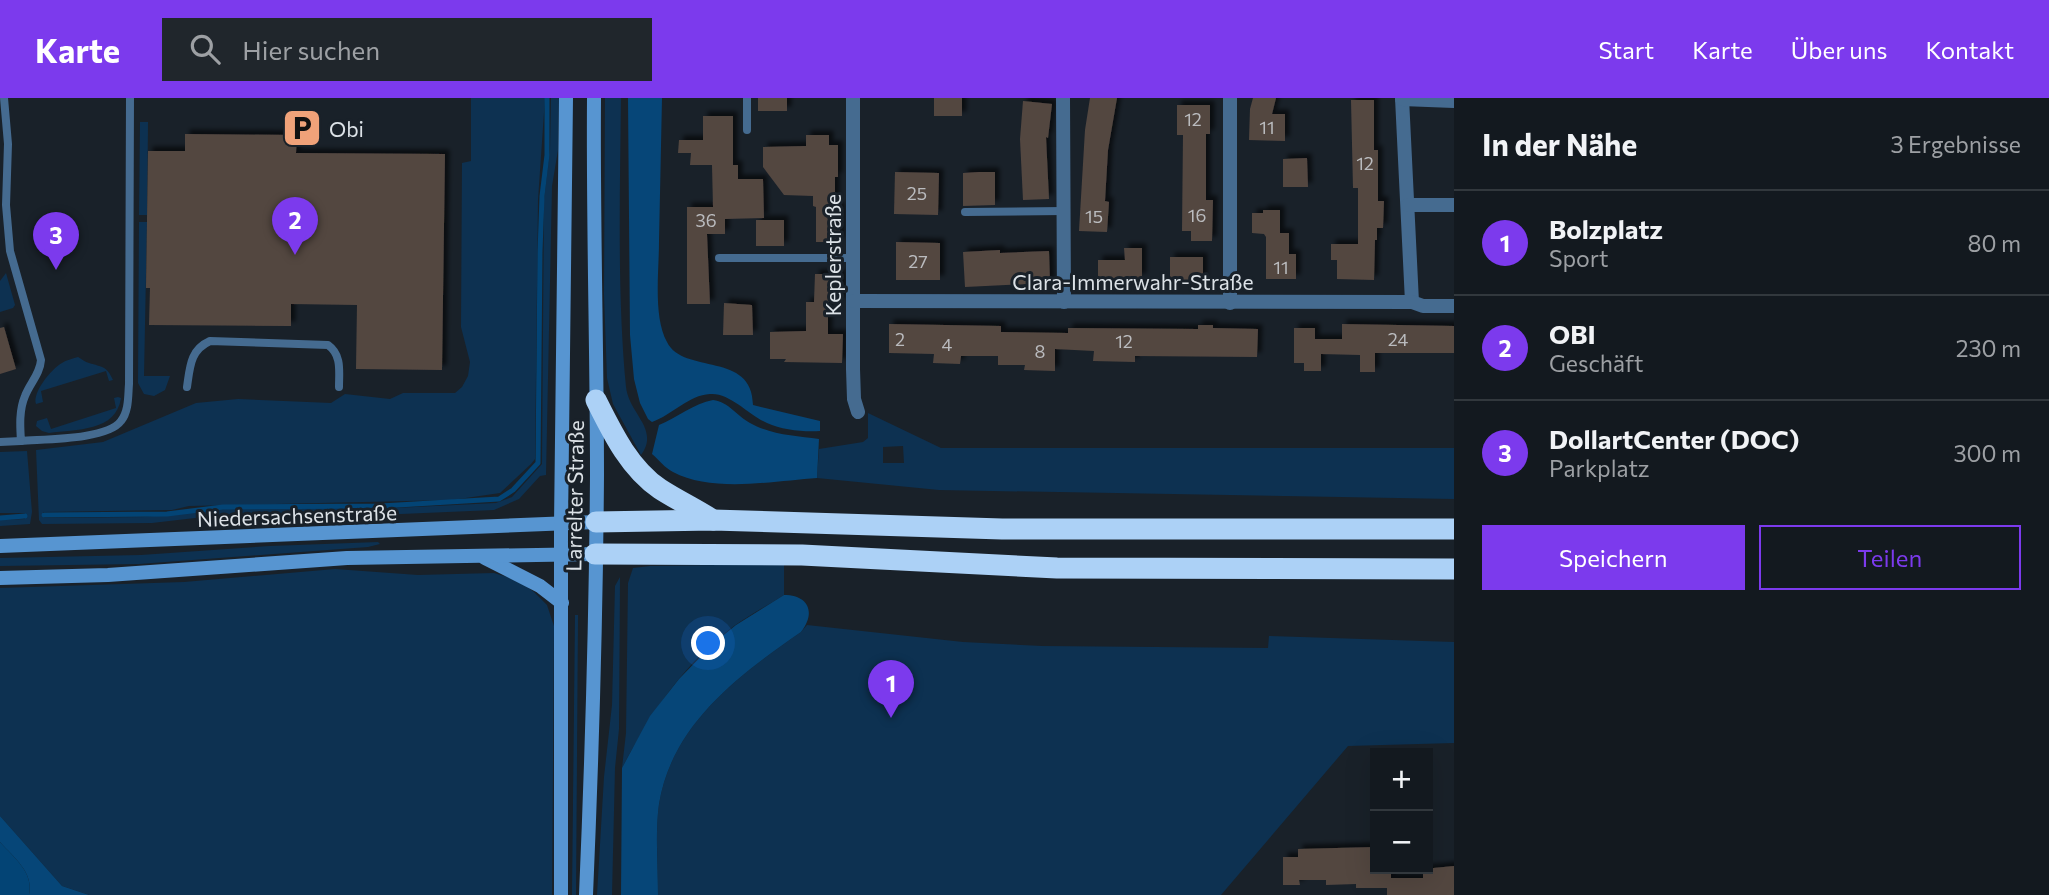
<!DOCTYPE html>
<html lang="de">
<head>
<meta charset="utf-8">
<style>
  :root { --surface:#13191f; --page:#20262c; --text:#f1f3f6; --muted:#9da0a4; --line:#32383d; --accent:#7c3aed }
  body { margin:0; font-family:Commissioner,sans-serif; background:var(--page); color:var(--text) }
  .controls { position:absolute; right:21px; bottom:21px; display:grid; overflow:hidden; border-radius:0px; box-shadow:0 7px 28px #0002 }
  .controls button { width:63px; height:63px; display:grid; place-items:center; padding:0; border:0; border-bottom:2px solid var(--line); background:var(--surface); color:var(--text); font:35px sans-serif }
  .you { position:absolute; left:709px; top:546px; width:24px; height:24px; margin:-18px; border:5px solid #fff; border-radius:50%; background:#1a73e8; box-shadow:0 0 0 10px #1a73e833 }
  .badge { display:grid; place-items:center; width:46px; height:46px; border-radius:50%; background:var(--accent); color:#fff; font-size:23px; font-weight:700 }
  .pin { position:absolute; translate:-50% -58px; filter:drop-shadow(0 2px 4px #0008) }
  .pin::after { content:''; position:absolute; top:37px; width:24px; height:21px; background:inherit; clip-path:polygon(0 0,100% 0,50% 100%) }
  .list { margin:0; padding:0; list-style:none }
  h2 { display:flex; justify-content:space-between; align-items:center; height:91px; margin:0; padding:0 28px; font-size:30px }
  h2 small { font-size:23px; font-weight:400; color:var(--muted) }
  .list li { display:grid; grid-template-columns:46px 1fr auto; gap:21px; align-items:center; box-sizing:border-box; height:105px; padding:0 28px; border-top:2px solid var(--line) }
  .list b { display:block; font-size:26px; white-space:nowrap }
  .list p { margin:0; font-size:23px; white-space:nowrap; color:var(--muted) }
  .list em { font-size:23px; font-style:normal; color:var(--muted) }
  .actions { display:flex; gap:14px; padding:21px 28px }
  .actions a { flex:1; padding:16px 0; border:2px solid var(--accent); border-radius:0px; text-align:center; font-size:24px; color:var(--accent) }
  .actions .main { background:var(--accent); color:#fff }
  .icon { flex:none; width:38px; height:38px; fill:none; stroke:currentColor; stroke-width:2; stroke-linecap:round; stroke-linejoin:round }
  .map { position:relative; flex:none; width:1454px; height:797px; overflow:hidden }
  header { display:flex; align-items:center; gap:42px; box-sizing:border-box; height:98px; padding:0 35px; background:var(--accent); color:#fff }
  header strong { font-size:33px }
  nav { display:flex; gap:38px; margin-inline-start:auto; font-size:24px }
  .search { width:490px; height:63px; background:var(--page); display:flex; align-items:center; gap:18px; box-sizing:border-box; padding:0 24px; border-radius:0px; color:var(--muted); font-size:26px }
  main { display:flex }
  aside { flex:1; background:var(--surface) }
  .map>svg:first-child { display:block }
  .green { fill:#0d3151; fill-rule:evenodd }
  .forest { fill:#064678 }
  .water { fill:#034475 }
  .lines { fill:none; stroke-linecap:round; stroke-linejoin:round }
  .stream { stroke:#034475; stroke-width:5 }
  .building { fill:#534741; filter:url(#shadow) }
  .lane { stroke:#456b90; stroke-width:8 }
  .street { stroke:#456b90; stroke-width:14 }
  .secondary { stroke:#5795d1; stroke-width:14 }
  .highway { stroke:#acd1f6; stroke-width:21 }
  .labels { text-anchor:middle; dominant-baseline:central; stroke-width:6; stroke-linejoin:round; paint-order:stroke }
  .number-label { font-size:18px; fill:#babbbe }
  .poi-label { font-size:21px; fill:#dce2e7; stroke:#192129; text-anchor:start }
  .street-label { font-size:21px; fill:#dce2e7; stroke:#192129 }
</style>
</head>
<body>
<header>
<strong>Karte</strong>
<div class="search"><svg class="icon" aria-label="search" viewBox="0 0 24 24"><circle cx="10" cy="10" r="6"/><path d="M15 15l6 6"/></svg>Hier suchen</div>
<nav><a>Start</a><a>Karte</a><a>Über uns</a><a>Kontakt</a></nav>
</header>
<main>
<div class="map">
<svg width="1454" height="797" viewBox="0 0 1454 797">
  <defs>
    <filter id="shadow"><feDropShadow dx="4.5" dy="-4.5" stdDeviation="2" flood-color="#0009"/></filter>
  </defs>
  <rect width="100%" height="100%" fill="#192129"/>
  <g class="green">
    <polygon points="471,0 545,0 538,102 535,361 531,366 500,395 452,402 189,408 172,412 43,414 44,420 144,419 224,411 315,410 374,411 496,405 512,399 542,366 544,101 550,52 551,0 559,0 558,52 552,88 546,377 540,378 519,401 494,412 401,416 325,415 221,417 152,425 42,426 39,422 36,352 103,344 196,305 238,301 331,305 345,296 390,301 403,295 455,295 462,289 468,278 470,264 461,229 462,65 471,63"/>
    <path d="M 605,0 L 621,0 C 620,95 617,195 626,289 C 629,316 660,331 641,357 L 613,306 L 607,280 L 604,197 Z"/>
    <polygon points="140,24 148,24 147,117 139,117"/>
    <polygon points="139,124 147,124 144,278 170,278 165,292 154,298 144,296 138,285"/>
    <polygon points="6,175 15,207 13,210 0,214 0,183"/>
    <path d="M 78,259 C 82,261 85,264 89,265 C 102,269 107,268 113,282 L 109,283 L 106,273 L 41,293 L 43,304 L 36,306 C 32,295 51,271 62,265 C 66,262 72,261 78,259 Z"/>
    <path d="M 118,299 L 121,300 C 116,334 76,331 49,335 L 42,333 L 36,328 L 37,323 L 47,320 L 51,331 L 116,310 L 114,300 Z"/>
    <path d="M 868,315 L 941,350 L 1454,350 L 1454,401 L 939,392 L 817,380 L 819,351 L 863,344 L 868,340 ZM 903,348 L 904,365 L 883,365 L 883,349 Z"/>
    <polygon points="27,353 32,414 30,426 0,428 0,422 25,421 25,415 0,415 0,354"/>
    <polygon points="378,444 380,446 368,449 139,466 0,468 0,460 141,457 270,448"/>
    <path d="M 784,466 L 784,497 C 768,507 750,517 734,528 C 684,565 651,615 622,670 L 626,635 L 628,485 L 633,470 L 650,468 Z"/>
    <polygon points="335,471 418,477 494,475 518,482 534,494 547,507 554,528 552,797 89,797 62,788 0,718 0,490 184,484"/>
    <polygon points="620,479 619,631 615,670 612,797 597,797 604,679 612,607 615,488"/>
    <polygon points="575,517 578,517 576,797 572,797"/>
    <path d="M 807,527 L 963,544 L 1042,548 L 1268,550 L 1269,538 L 1454,544 L 1454,645 L 1348,648 L 1221,797 L 658,797 C 658,768 655,735 659,706 C 672,626 739,577 801,534 Z"/>
  </g>
  <g class="forest">
    <path d="M 628,0 L 662,0 C 661,48 660,96 659,144 C 659,173 653,219 667,244 C 683,277 753,253 753,307 L 820,323 L 820,333 C 803,334 782,332 767,325 C 749,317 729,294 710,296 C 689,297 672,317 652,324 L 648,321 L 640,305 L 634,281 L 630,237 Z"/>
    <path d="M 713,302 C 729,304 737,318 750,325 C 771,337 796,338 819,341 L 817,380 C 774,383 712,395 673,374 C 665,370 659,362 652,356 L 659,327 C 677,320 694,305 713,302 Z"/>
    <path d="M 784,497 C 809,497 816,515 801,534 C 739,577 672,626 659,706 C 655,735 658,768 658,797 L 621,797 L 622,670 L 637,642 L 650,618 L 679,581 L 715,544 L 736,527 Z"/>
    <path d="M 0,718 L 62,788 L 89,797 L 29,797 C 34,774 14,760 0,744 Z"/>
  </g>
  <path class="water" d="M 0,744 C 14,760 34,774 29,797 L 0,797 Z"/>
  <g class="lines">
    <g class="stream">
      <polyline points="44,417 167,416 223,409 381,408 499,401 513,392 538,365 540,154 542,98 547,57 547,0"/>
      <polyline points="0,420 25,418"/>
    </g>
  </g>
  <g class="building">
    <rect x="758" y="0" width="29" height="13"/>
    <rect x="934" y="0" width="28" height="18"/>
    <polygon points="1090,0 1117,0 1108,52 1105,103 1109,104 1107,134 1079,133 1085,32"/>
    <polygon points="1253,0 1276,0 1272,16 1285,16 1285,43 1249,42 1250,11"/>
    <polygon points="1351,2 1374,2 1374,52 1378,52 1378,103 1384,103 1383,130 1377,130 1377,142 1375,142 1374,182 1337,181 1337,162 1331,162 1331,146 1358,146 1358,90 1353,90"/>
    <polygon points="1023,3 1052,6 1048,40 1046,39 1049,101 1023,102 1020,41"/>
    <polygon points="1177,7 1210,7 1210,36 1206,36 1206,102 1213,102 1212,143 1191,143 1191,133 1182,133 1183,37 1177,37"/>
    <polygon points="703,18 733,18 733,67 738,67 738,81 763,81 764,120 725,121 725,136 707,136 710,206 687,206 687,109 713,109 712,67 690,67 691,55 678,55 679,42 703,42"/>
    <polygon points="185,36 297,37 296,55 445,56 442,272 356,271 357,207 291,206 291,228 149,227 150,190 146,190 148,53 185,53"/>
    <polygon points="806,37 829,37 829,47 838,47 838,79 835,79 835,109 840,109 840,144 816,144 816,109 813,108 813,98 784,97 763,69 763,49 806,48"/>
    <polygon points="1307,60 1308,89 1283,89 1283,61"/>
    <polygon points="895,74 939,75 938,117 894,116"/>
    <polygon points="979,74 995,74 995,107 963,108 963,75"/>
    <polygon points="1263,112 1280,112 1280,135 1289,135 1289,156 1296,156 1296,181 1266,181 1266,139 1264,136 1252,135 1252,115 1263,115"/>
    <rect x="756" y="122" width="28" height="26"/>
    <polygon points="896,144 940,145 940,182 896,182"/>
    <polygon points="1124,150 1142,150 1142,180 1125,180 1125,186 1098,186 1098,162 1125,162"/>
    <polygon points="1000,152 1000,155 1049,153 1050,185 965,189 963,154"/>
    <rect x="1170" y="159" width="33" height="25"/>
    <polygon points="815,176 841,176 841,204 828,204 828,236 843,236 842,265 784,264 786,261 770,261 770,234 806,233 806,204 814,204"/>
    <polygon points="724,205 752,207 753,237 723,237"/>
    <polygon points="889,226 1001,228 1001,234 1068,235 1068,230 1198,231 1198,227 1213,227 1213,230 1258,231 1257,259 1135,258 1135,264 1093,263 1094,253 1055,251 1055,273 1024,272 1025,267 998,267 998,258 961,258 960,266 933,265 934,256 889,255"/>
    <polygon points="1342,226 1454,228 1454,255 1375,255 1375,274 1360,274 1360,257 1321,256 1321,273 1304,273 1304,265 1294,265 1294,230 1315,230 1315,241 1342,241"/>
    <polygon points="4,229 16,271 0,276 0,230"/>
    <polygon points="1375,749 1375,771 1391,771 1391,780 1423,780 1423,771 1454,768 1454,797 1387,797 1387,790 1356,790 1356,786 1326,787 1326,782 1299,782 1300,787 1283,787 1283,759 1298,759 1298,751"/>
  </g>
  <g class="lines">
    <g class="lane">
      <path d="M 4,0 L 8,46 L 6,107 L 10,153 L 41,262 C 40,276 30,285 25,298 C 19,312 20,328 21,343 C 44,341 107,342 121,323 C 129,313 128,298 129,286 L 130,0"/>
      <polyline points="747,32 747,0"/>
      <polyline points="965,114 1064,113"/>
      <polyline points="719,160 854,160"/>
      <path d="M 187,289 C 190,269 190,252 210,243 L 328,247 C 342,257 339,273 339,289"/>
      <polyline points="0,344 21,343"/>
    </g>
    <g class="street">
      <polyline points="853,0 853,271 854,301 858,314"/>
      <polyline points="1063,0 1064,204"/>
      <polyline points="1230,0 1230,205"/>
      <polyline points="1402,0 1412,204"/>
      <polyline points="1402,1 1454,3"/>
      <polyline points="1408,107 1454,107"/>
      <polyline points="854,203 1412,204 1423,208 1454,208"/>
    </g>
    <g class="secondary">
      <polyline points="0,448 596,424"/>
      <polyline points="485,460 540,488 562,505"/>
      <polyline points="0,480 108,477 347,460 595,456"/>
      <polyline points="561,797 561,427 566,0"/>
      <path d="M 586,797 C 592,657 596,517 597,377 C 597,252 593,126 594,0"/>
    </g>
    <g class="highway">
      <path d="M 596,302 C 612,334 629,370 660,391 C 677,402 696,411 713,422"/>
      <polyline points="596,424 713,422 1002,431 1454,431"/>
      <polyline points="595,456 802,457 1057,470 1454,471"/>
    </g>
  </g>
  <defs>
    <g id="parking-square" transform="scale(2.0125)"><rect x="-9" y="-9" width="18" height="18" rx="4" fill="#f0a279" stroke="#192129"/><path d="M-3.5-5.5H1a3.5 3.5 0 0 1 0 7H-1V5.5H-3.5ZM-1-3.4V-.6H.8a1.4 1.4 0 0 0 0-2.8Z" fill="#111"/></g>
  </defs>
  <g fill-rule="evenodd">
    <use href="#parking-square" x="302" y="30"/>
  </g>
  <g class="labels">
    <g class="number-label">
      <text x="1193" y="21">12</text>
      <text x="1267" y="29">11</text>
      <text x="1365" y="65">12</text>
      <text x="917" y="95">25</text>
      <text x="1197" y="117">16</text>
      <text x="1094" y="118">15</text>
      <text x="706" y="122">36</text>
      <text x="918" y="163">27</text>
      <text x="1281" y="169">11</text>
      <text x="900" y="241">2</text>
      <text x="1398" y="241">24</text>
      <text x="1124" y="243">12</text>
      <text x="947" y="246">4</text>
      <text x="1040" y="253">8</text>
    </g>
    <g class="poi-label">
      <text x="329" y="30">Obi</text>
    </g>
    <g class="street-label">
      <text transform="translate(832 157) rotate(-90)">Keplerstraße</text>
      <text x="1133" y="183">Clara-Immerwahr-Straße</text>
      <text transform="translate(574 398) rotate(-89)">Larrelter Straße</text>
      <text transform="translate(297 417) rotate(-2)">Niedersachsenstraße</text>
    </g>
  </g>
</svg>
<div class="controls">
<button>+</button>
<button>−</button>
</div>
<div class="you"></div>
<div class="pin badge" style="left:891px;top:620px">1</div>
<div class="pin badge" style="left:295px;top:157px">2</div>
<div class="pin badge" style="left:56px;top:172px">3</div>
</div>
<aside>
<h2>In der Nähe<small>3 Ergebnisse</small></h2>
<ul class="list">
<li><span class="badge">1</span><div><b>Bolzplatz</b><p>Sport</p></div><em>80 m</em></li>
<li><span class="badge">2</span><div><b>OBI</b><p>Geschäft</p></div><em>230 m</em></li>
<li><span class="badge">3</span><div><b>DollartCenter (DOC)</b><p>Parkplatz</p></div><em>300 m</em></li>
</ul>
<div class="actions"><a class="main">Speichern</a><a>Teilen</a></div>
</aside>
</main>
</body>
</html>
